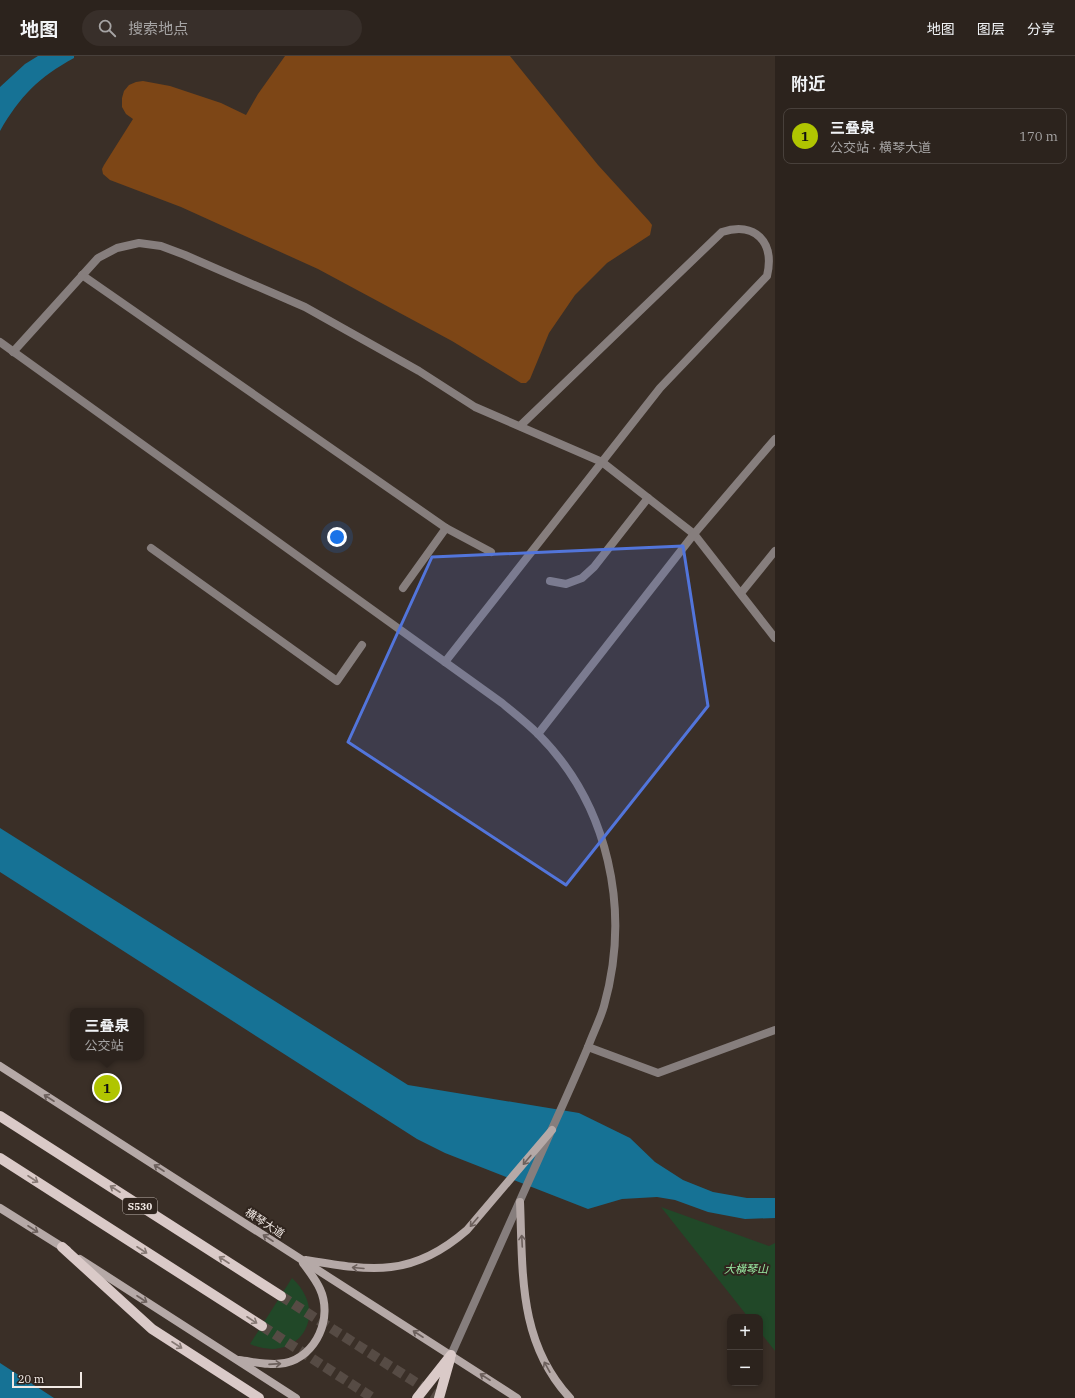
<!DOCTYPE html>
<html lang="zh">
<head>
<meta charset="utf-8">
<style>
  :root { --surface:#2c231d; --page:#382f2a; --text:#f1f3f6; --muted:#a6a4a4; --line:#48403b; --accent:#b0c501 }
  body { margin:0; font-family:"IBM Plex Serif","Noto Sans SC",serif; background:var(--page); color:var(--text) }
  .controls { position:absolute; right:12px; bottom:12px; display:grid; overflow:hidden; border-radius:8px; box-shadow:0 2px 6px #0003 }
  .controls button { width:36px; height:36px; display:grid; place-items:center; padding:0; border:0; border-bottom:1px solid var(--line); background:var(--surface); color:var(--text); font:20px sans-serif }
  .scale { position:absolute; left:12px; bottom:10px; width:70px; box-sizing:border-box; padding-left:4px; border:2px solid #f2eae5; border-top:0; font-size:11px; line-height:14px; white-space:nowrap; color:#f2eae5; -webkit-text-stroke:3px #30251e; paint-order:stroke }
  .you { position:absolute; left:337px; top:481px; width:14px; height:14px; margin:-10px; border:3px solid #fff; border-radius:50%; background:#1a73e8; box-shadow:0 0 0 6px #1a73e833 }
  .badge { display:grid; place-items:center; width:26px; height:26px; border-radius:50%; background:var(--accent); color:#111; font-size:13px; font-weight:700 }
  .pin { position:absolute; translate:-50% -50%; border:2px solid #fff; box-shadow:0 1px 4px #0006 }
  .popup { position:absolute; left:70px; top:952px; width:74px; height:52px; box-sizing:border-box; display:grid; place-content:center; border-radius:8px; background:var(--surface); filter:drop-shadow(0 1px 3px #0005); font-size:13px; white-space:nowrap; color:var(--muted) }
  .popup b { font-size:15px; color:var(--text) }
  .popup::after { content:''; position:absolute; left:50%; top:100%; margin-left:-8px; border:8px solid transparent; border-top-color:var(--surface) }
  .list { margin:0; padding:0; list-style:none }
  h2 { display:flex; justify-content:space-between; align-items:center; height:52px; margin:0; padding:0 16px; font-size:17px }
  h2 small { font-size:13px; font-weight:400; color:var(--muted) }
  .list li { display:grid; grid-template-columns:26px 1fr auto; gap:12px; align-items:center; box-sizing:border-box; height:56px; margin:0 8px 8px; padding:0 8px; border:1px solid var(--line); border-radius:8px }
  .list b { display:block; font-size:15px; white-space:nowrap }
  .list p { margin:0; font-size:13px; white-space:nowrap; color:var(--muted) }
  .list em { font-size:13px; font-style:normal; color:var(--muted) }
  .icon { flex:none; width:22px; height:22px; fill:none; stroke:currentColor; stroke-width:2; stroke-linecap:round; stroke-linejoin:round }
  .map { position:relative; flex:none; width:775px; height:1342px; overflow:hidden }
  header { display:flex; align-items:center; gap:24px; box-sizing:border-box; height:56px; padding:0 20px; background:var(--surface); border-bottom:1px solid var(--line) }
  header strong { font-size:19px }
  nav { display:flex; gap:22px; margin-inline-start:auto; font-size:14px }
  .search { width:280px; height:36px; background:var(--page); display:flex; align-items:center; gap:10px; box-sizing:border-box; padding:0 14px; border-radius:22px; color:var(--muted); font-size:15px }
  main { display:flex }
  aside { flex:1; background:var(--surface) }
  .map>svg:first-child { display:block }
  .green { fill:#214828 }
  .water { fill:#167295 }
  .building { fill:#7d4616 }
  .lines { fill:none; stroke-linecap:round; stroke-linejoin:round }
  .primary-tunnel { stroke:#564b44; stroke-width:10; stroke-dasharray:10 5; stroke-linecap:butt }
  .lane { stroke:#867e7d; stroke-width:8 }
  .street { stroke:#867e7d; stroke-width:8 }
  .secondary { stroke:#b5a9a7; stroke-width:8 }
  .primary { stroke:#dacac8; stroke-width:10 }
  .oneway { stroke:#6c605c }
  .oneway2 { stroke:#857873 }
  .marked { fill:#5275db; fill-opacity:0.2; stroke:#5275db; stroke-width:3; stroke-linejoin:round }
  .labels { text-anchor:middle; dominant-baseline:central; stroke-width:4; stroke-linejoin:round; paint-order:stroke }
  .shield { fill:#30251e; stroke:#b8afa9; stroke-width:1 }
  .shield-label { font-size:10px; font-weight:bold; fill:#f2eae5 }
  .street-label { font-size:11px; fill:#f2eae5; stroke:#30251e }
  .park-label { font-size:11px; font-style:italic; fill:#99eaa3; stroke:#30251e }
</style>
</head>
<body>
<header>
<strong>地图</strong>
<div class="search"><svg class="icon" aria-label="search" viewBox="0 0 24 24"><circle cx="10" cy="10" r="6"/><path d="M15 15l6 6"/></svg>搜索地点</div>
<nav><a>地图</a><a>图层</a><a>分享</a></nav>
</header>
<main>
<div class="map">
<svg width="775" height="1342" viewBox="0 0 775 1342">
  <rect width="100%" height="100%" fill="#3a2f27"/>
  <g class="green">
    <polygon points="661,1151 769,1190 775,1187 775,1295 760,1276 760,1261 748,1261"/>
    <path d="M 292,1222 C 331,1258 298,1309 250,1288 Z"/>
  </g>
  <g class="water">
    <path d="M 38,0 L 74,0 L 74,2 C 39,21 20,40 0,75 L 0,31 L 25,8 Z"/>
    <polygon points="0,772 408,1029 579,1057 630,1082 655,1106 683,1124 713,1136 747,1142 775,1142 775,1162 745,1163 708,1156 675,1144 657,1141 622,1143 588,1153 445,1097 417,1083 0,816"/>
    <polygon points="0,1307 54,1342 0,1342"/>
  </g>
  <polygon class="building" points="285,0 510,0 598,109 649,165 652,169 650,179 607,207 575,239 549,277 530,323 526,327 521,327 452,285 318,213 181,151 110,124 103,118 102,113 104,109 133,63 126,58 122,51 122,42 124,35 129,29 136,26 143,25 170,30 221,47 246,59 258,38"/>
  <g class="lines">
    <g class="primary-tunnel">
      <polyline points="281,1240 440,1342"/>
      <polyline points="262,1270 373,1342"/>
    </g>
    <g class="lane">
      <polyline points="82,219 446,472 491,496"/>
      <polyline points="13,296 98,202 117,192 139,187 161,190 185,199 305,251 419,315 475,351 602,406 694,478 775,582"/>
      <polyline points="151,492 337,625 362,589"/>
      <polyline points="550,525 566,528 582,522 594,511 648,442"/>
      <polyline points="403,532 446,472"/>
      <polyline points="741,537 775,495"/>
      <path d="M 445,606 L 660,332 L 767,220 C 775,186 755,165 722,176 L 520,370"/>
      <polyline points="538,678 694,478 775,383"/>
      <polyline points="588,991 658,1017 775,974"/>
    </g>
    <path class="street" d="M 0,286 L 502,647 C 514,657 527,667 538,678 C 609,749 631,854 604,950 C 600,964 593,977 588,991 C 575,1022 561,1053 547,1084 C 515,1156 483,1227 451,1299"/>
    <g class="secondary">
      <polyline points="0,1010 517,1342"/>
      <path d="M 520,1146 C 523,1217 518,1286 570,1342"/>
      <polyline points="0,1152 67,1194"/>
      <polyline points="80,1203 296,1342"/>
      <path d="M 306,1204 C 372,1215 412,1222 467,1174 L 552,1074"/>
      <path d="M 239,1304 C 255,1306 270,1310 285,1307 C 317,1300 333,1261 320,1233 C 316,1224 309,1215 303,1207"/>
    </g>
    <g class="primary">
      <polyline points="0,1060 281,1240"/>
      <polyline points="0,1102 262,1270"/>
      <polyline points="62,1191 152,1273 259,1342"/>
      <polyline points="417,1342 451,1299"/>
      <polyline points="439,1342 450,1303"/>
    </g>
  </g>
  <defs><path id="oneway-shaft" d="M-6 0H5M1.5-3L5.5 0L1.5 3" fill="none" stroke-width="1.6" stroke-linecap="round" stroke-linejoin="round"/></defs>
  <g class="oneway">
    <use href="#oneway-shaft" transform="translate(49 1042) rotate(-147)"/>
    <use href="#oneway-shaft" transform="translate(527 1104) rotate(130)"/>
    <use href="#oneway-shaft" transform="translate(159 1112) rotate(-147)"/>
    <use href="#oneway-shaft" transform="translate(474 1166) rotate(130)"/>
    <use href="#oneway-shaft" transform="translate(33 1173) rotate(33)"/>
    <use href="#oneway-shaft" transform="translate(268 1182) rotate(-147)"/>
    <use href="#oneway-shaft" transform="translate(522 1185) rotate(-93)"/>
    <use href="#oneway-shaft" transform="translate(358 1212) rotate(-175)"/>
    <use href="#oneway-shaft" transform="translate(142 1243) rotate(33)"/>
    <use href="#oneway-shaft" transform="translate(418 1278) rotate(-147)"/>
    <use href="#oneway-shaft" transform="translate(275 1308) rotate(-4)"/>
    <use href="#oneway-shaft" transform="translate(547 1311) rotate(-119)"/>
    <use href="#oneway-shaft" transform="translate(485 1321) rotate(-147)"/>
  </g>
  <g class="oneway2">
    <use href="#oneway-shaft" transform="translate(33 1123) rotate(33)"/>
    <use href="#oneway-shaft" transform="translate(115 1133) rotate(-147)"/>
    <use href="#oneway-shaft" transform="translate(142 1194) rotate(33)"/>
    <use href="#oneway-shaft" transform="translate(224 1204) rotate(-147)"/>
    <use href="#oneway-shaft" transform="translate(252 1264) rotate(33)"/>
    <use href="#oneway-shaft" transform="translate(177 1289) rotate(33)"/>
  </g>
  <path class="marked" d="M 683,490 L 708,650 L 566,829 L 348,686 L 432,501 Z"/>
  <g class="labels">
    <rect class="shield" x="123" y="1142" width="34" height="16" rx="3"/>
    <g class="shield-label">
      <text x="140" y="1150">S530</text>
    </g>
    <g class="street-label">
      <text transform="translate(265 1167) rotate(33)">横琴大道</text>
    </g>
    <g class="park-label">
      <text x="746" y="1213">大橫琴山</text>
    </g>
  </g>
</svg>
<div class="controls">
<button>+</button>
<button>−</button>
</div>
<div class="scale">20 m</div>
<div class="you"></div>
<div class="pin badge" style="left:107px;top:1032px">1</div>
<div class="popup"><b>三叠泉</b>公交站</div>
</div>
<aside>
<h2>附近<small></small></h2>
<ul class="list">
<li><span class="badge">1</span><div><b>三叠泉</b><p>公交站 · 横琴大道</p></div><em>170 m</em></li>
</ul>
</aside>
</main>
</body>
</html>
